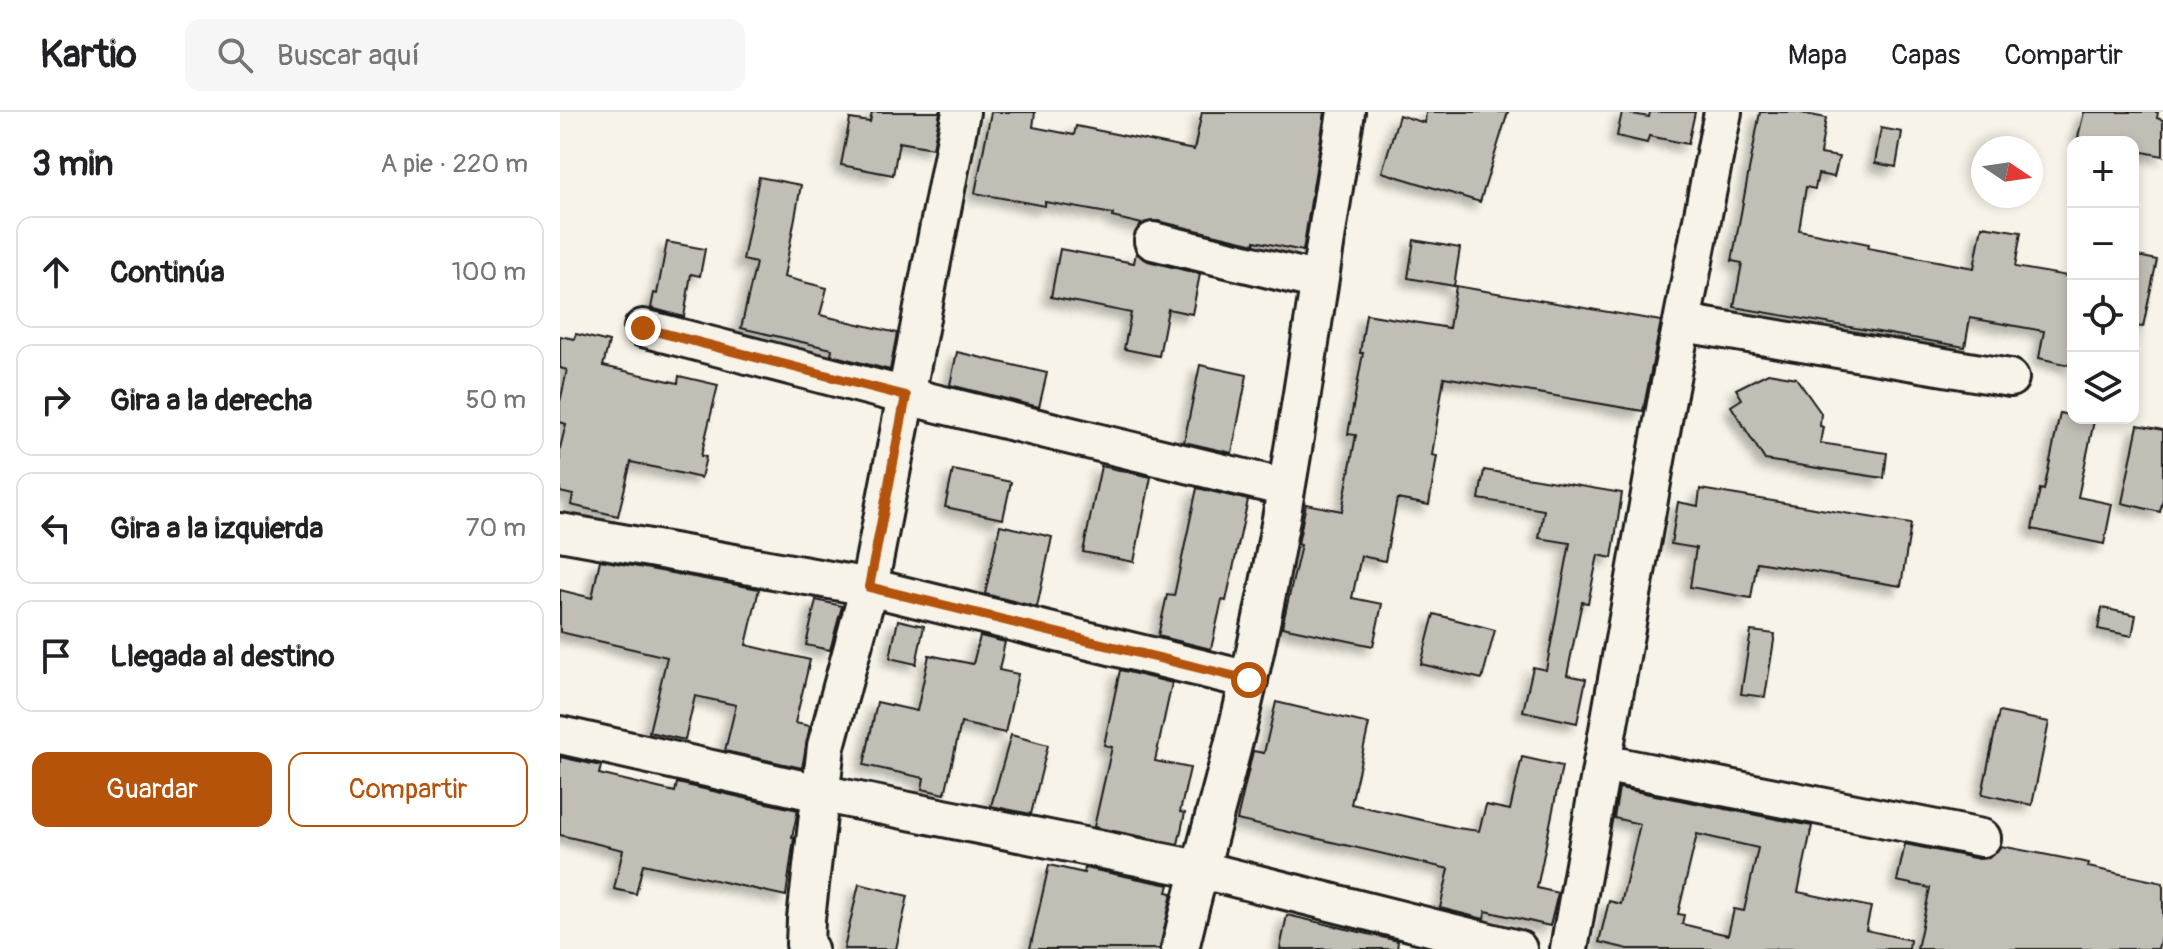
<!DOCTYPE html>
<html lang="es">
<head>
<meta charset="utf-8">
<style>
  :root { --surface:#fff; --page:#f6f6f6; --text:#202124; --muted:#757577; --line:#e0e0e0; --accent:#b45309 }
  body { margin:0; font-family:Pangolin,sans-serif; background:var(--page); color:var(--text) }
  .controls { position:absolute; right:24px; top:24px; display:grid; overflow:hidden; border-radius:16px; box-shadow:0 4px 12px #0003 }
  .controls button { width:72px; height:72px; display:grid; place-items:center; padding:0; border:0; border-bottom:2px solid var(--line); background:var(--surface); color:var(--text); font:40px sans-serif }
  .compass { position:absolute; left:1411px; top:24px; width:72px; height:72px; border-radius:50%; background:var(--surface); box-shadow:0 4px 12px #0003; rotate:103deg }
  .stop { position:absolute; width:24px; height:24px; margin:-18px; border:6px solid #b45309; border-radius:50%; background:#fff }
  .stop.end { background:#b45309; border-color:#fff; box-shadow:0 2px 8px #0008 }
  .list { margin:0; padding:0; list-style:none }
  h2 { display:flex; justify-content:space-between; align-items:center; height:104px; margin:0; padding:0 32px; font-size:34px }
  h2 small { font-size:26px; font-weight:400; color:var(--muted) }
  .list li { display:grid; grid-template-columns:52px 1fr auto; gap:24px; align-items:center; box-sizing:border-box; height:112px; margin:0 16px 16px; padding:0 16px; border:2px solid var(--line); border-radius:16px }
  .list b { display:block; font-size:30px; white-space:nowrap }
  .list em { font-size:26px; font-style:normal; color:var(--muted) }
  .actions { display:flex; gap:16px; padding:24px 32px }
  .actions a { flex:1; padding:18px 0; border:2px solid var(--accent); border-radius:16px; text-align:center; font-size:28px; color:var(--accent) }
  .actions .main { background:var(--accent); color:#fff }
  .icon { flex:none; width:44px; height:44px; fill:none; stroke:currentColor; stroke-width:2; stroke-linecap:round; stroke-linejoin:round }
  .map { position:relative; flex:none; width:1603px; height:837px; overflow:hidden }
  header { display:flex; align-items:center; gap:48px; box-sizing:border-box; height:112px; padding:0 40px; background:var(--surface); border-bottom:2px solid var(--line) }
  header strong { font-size:38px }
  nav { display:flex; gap:44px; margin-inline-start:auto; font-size:28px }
  .search { width:560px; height:72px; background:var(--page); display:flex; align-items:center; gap:20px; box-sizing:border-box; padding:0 28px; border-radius:16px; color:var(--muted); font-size:30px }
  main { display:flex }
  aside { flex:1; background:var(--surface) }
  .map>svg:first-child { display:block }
  .building { fill:#c0beb5; stroke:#1c1c1c; stroke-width:2; fill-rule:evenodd; filter:url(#shadow) }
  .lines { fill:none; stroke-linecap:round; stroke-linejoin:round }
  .minor-casing { stroke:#1c1c1c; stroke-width:42 }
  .minor { stroke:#f7f3e8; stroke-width:36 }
  .route { stroke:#b45309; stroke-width:10 }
</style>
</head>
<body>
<header>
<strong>Kartio</strong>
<div class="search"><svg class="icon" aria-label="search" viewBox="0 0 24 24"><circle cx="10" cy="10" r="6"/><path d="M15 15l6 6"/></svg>Buscar aquí</div>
<nav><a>Mapa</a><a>Capas</a><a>Compartir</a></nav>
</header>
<main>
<aside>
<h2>3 min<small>A pie · 220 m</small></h2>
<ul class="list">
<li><svg class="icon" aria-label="ahead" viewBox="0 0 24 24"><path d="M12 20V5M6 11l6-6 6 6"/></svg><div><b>Continúa</b></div><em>100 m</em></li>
<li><svg class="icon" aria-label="right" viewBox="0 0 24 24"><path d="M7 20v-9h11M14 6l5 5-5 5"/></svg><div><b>Gira a la derecha</b></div><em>50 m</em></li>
<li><svg class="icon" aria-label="left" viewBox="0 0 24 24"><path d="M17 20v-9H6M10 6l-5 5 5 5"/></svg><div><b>Gira a la izquierda</b></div><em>70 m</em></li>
<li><svg class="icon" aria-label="arrive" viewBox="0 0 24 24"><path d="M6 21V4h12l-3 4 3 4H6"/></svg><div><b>Llegada al destino</b></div></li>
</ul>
<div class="actions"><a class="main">Guardar</a><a>Compartir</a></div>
</aside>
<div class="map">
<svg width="1603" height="837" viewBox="0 0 1603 837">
  <defs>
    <filter id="shadow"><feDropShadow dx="-7" dy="7" stdDeviation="4" flood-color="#0004"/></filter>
  </defs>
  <rect width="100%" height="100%" fill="#f7f3e8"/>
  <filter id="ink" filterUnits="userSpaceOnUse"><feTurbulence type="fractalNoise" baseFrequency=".0125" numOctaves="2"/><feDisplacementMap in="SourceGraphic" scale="16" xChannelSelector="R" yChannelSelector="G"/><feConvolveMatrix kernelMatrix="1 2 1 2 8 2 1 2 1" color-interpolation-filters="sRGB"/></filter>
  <g filter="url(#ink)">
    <g class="building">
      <polygon points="312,0 380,0 373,36 339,30 333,63 281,53 290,7 310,10"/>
      <polygon points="431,0 475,0 473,15 514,23 516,14 634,38 642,0 765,0 743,139 695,129 695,132 598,109 582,112 552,105 553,102 485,90 485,94 415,81"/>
      <polygon points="866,0 948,0 920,90 822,60 839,3 865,11"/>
      <polygon points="1062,0 1089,5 1090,0 1135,0 1128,32 1089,24 1087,31 1057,24"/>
      <polygon points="1200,0 1236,0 1266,6 1260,42 1279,45 1274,65 1258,62 1255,77 1246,75 1239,118 1309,132 1308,136 1414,156 1422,114 1461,120 1455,155 1513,165 1513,254 1479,246 1484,219 1410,206 1405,235 1174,195 1182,151 1172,149"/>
      <polygon points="1524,0 1598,0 1597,6 1603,8 1603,44 1573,38 1573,30 1539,30 1518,25"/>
      <polygon points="1321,16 1342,20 1336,55 1315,51"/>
      <polygon points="199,65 241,73 224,165 267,176 260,203 337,221 330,258 271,243 272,237 181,216 196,151 183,148"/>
      <polygon points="854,128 900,136 894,174 848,166"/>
      <polygon points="107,130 145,137 140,164 131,162 124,205 91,196 94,181 97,182"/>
      <polygon points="500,137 574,151 576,141 588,149 640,162 632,202 608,197 599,244 564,237 571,201 491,185"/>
      <polygon points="1573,143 1597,148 1583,215 1573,214"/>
      <polygon points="896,174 1101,209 1083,299 884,265 872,343 877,344 869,393 837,387 825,449 801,444 792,486 822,492 813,534 722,515 741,433 738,432 746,392 782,399 796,323 788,322 803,241 800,241 806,202 889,216"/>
      <polygon points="16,222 49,230 43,254 118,271 119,264 158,273 141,344 146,345 141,366 71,350 58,404 11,393 13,383 0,380 0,336 6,312 0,310 0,290 7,258 0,256 0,224 14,227"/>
      <polygon points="397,240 487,261 479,295 390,273"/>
      <polygon points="640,253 687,263 672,341 624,330"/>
      <polygon points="1208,261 1236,266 1261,301 1260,314 1263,315 1260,331 1327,341 1324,366 1205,348 1171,294 1182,287 1176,277"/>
      <polygon points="1500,301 1534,309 1518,385 1552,392 1544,432 1472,417 1480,377 1484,378"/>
      <polygon points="1578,313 1603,318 1603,387 1600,400 1562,391"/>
      <polygon points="541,354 591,365 574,450 523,440"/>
      <polygon points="393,358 451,370 443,407 385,395"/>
      <polygon points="924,358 1062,381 1052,446 1038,443 1028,491 1022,490 1007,563 1026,567 1017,611 963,599 973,555 986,558 1010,431 979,426 984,398 919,387"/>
      <polygon points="637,376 688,388 666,489 662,488 651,537 598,524 607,483 614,484"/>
      <polygon points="1140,377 1351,412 1341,474 1197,450 1191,486 1130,475 1136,436 1111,432 1118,390 1138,394"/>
      <polygon points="440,413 492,425 477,495 425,482"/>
      <polygon points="40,448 199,477 186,533 250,548 235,611 250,614 242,656 165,639 176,593 135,584 125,628 89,620 107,545 0,520 0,478 32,486"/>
      <polygon points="256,488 282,494 270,538 246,533"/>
      <polygon points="1542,496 1576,503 1572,524 1538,517"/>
      <polygon points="874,502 935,518 922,567 861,552"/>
      <polygon points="338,508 364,514 356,552 330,546"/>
      <polygon points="1191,519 1215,522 1205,585 1181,582"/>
      <polygon points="420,524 445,530 439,558 458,562 445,621 401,611 385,682 362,677 364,666 304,653 317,590 357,599 369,543 413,552"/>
      <polygon points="560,558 612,571 595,649 630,656 620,700 625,701 618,732 534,715 552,635 544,633"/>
      <polygon points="716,590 809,612 791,692 897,716 919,719 926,693 950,698 962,645 1002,654 977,776 998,781 990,814 926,799 924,807 880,796 889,757 677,708 693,639 704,641"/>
      <polygon points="1439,600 1489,610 1472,693 1422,682"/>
      <polygon points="451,623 488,633 471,702 431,694"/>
      <polygon points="0,645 41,654 39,662 115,680 117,671 238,698 232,725 234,726 226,784 83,752 76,782 54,777 63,738 0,723"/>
      <path d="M 1059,676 L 1252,714 L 1238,780 L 1311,795 L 1306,818 L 1350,828 L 1349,837 L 1068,837 L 1039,830 L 1049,789 L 1061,792 L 1080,712 L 1054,706 ZM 1137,722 L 1198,736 L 1184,799 L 1174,797 L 1168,823 L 1122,812 L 1124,803 L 1118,802 Z"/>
      <polygon points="1345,732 1419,747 1429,746 1441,734 1529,751 1528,755 1603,771 1603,816 1598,837 1357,837 1370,776 1337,769"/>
      <polygon points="489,753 524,761 525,756 609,773 607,780 612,781 600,837 470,837"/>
      <polygon points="299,772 348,784 336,837 284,837"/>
      <polygon points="727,803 838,829 837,837 720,837"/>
    </g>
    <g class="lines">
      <g class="minor-casing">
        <g id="minor">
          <polyline points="593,129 759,169"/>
          <polyline points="1123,211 1450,266"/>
          <polyline points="83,216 346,284 726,376"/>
          <polyline points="0,420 309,475 689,568"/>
          <polyline points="0,623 259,681 638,757 958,837"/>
          <polyline points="1042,651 1422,726"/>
          <polyline points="249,837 245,832 246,807 266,634 309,475 401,0"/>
          <path d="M 620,837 C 641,746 669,658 689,567 C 731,380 755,189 786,0"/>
          <polyline points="1009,837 1106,292 1163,0"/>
        </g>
      </g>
      <use href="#minor" class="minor"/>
    </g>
  </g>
  <g class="lines" filter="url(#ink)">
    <polyline class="route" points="83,216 346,284 309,475 689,568"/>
  </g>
</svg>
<div class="controls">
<button>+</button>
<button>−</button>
<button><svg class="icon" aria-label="locate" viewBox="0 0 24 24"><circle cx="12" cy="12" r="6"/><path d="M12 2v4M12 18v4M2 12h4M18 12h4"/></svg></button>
<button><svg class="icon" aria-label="layers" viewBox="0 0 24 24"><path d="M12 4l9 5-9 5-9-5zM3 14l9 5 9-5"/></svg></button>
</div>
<svg class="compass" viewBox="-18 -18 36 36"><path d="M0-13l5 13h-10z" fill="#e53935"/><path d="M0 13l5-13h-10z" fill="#757577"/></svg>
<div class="stop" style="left:689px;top:568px"></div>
<div class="stop end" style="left:83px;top:216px"></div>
</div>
</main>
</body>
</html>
